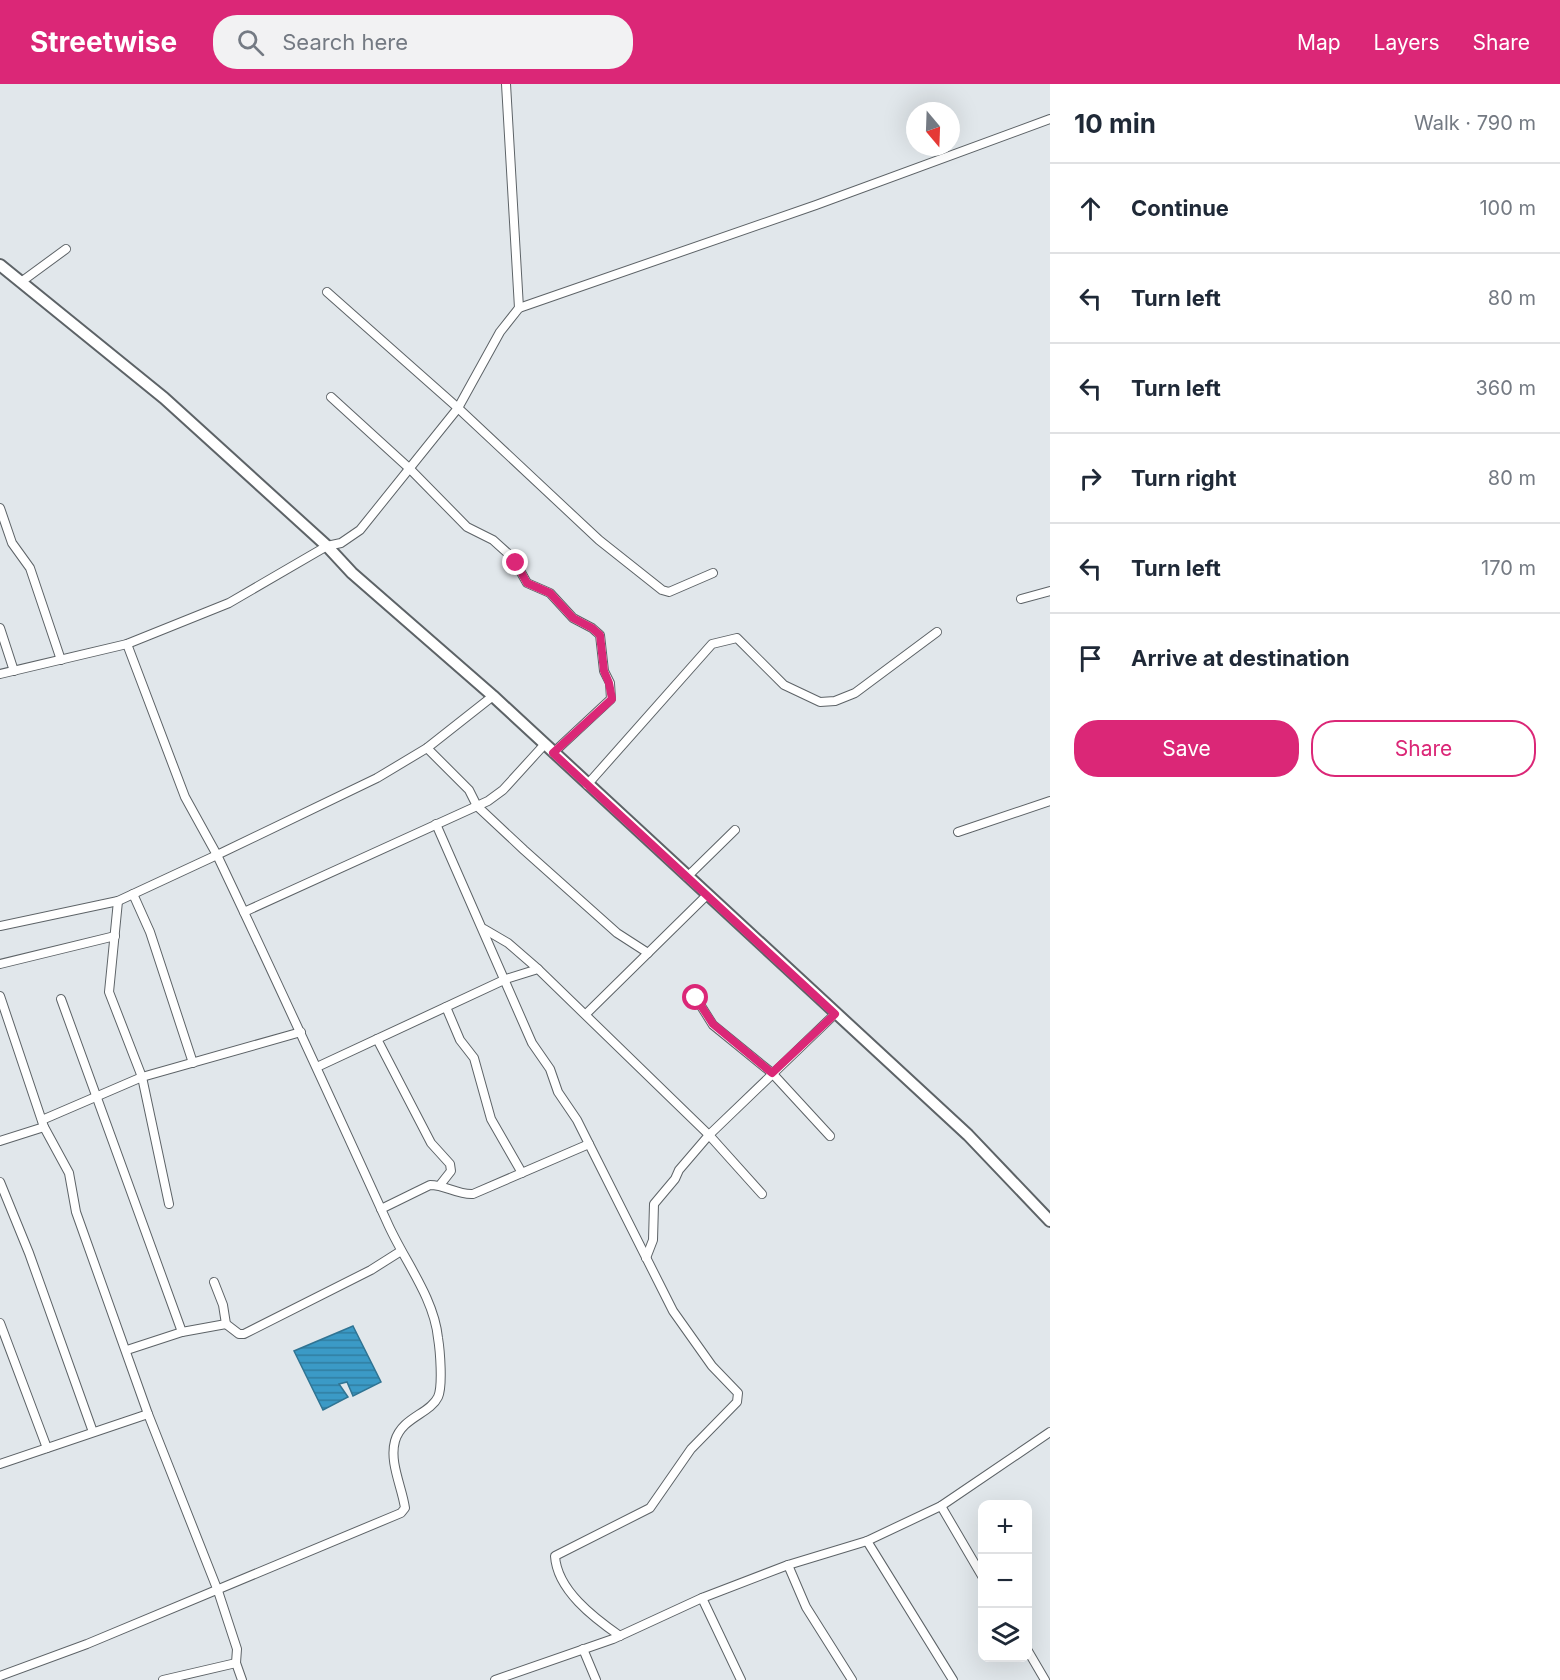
<!DOCTYPE html>
<html lang="en">
<head>
<meta charset="utf-8">
<style>
  :root { --surface:#fff; --page:#f2f2f3; --text:#1f2937; --muted:#747a83; --line:#e0e1e3; --accent:#db2777 }
  body { margin:0; font-family:Inter,sans-serif; background:var(--page); color:var(--text) }
  .controls { position:absolute; right:18px; bottom:18px; display:grid; overflow:hidden; border-radius:12px; box-shadow:0 6px 24px #0002 }
  .controls button { width:54px; height:54px; display:grid; place-items:center; padding:0; border:0; border-bottom:2px solid var(--line); background:var(--surface); color:var(--text); font:30px sans-serif }
  .compass { position:absolute; left:906px; top:18px; width:54px; height:54px; border-radius:50%; background:var(--surface); box-shadow:0 6px 24px #0002; rotate:161deg }
  .stop { position:absolute; width:18px; height:18px; margin:-14px; border:4px solid #db2777; border-radius:50%; background:#fff }
  .stop.end { background:#db2777; border-color:#fff; box-shadow:0 2px 6px #0008 }
  .list { margin:0; padding:0; list-style:none }
  h2 { display:flex; justify-content:space-between; align-items:center; height:78px; margin:0; padding:0 24px; font-size:26px }
  h2 small { font-size:20px; font-weight:400; color:var(--muted) }
  .list li { display:grid; grid-template-columns:39px 1fr auto; gap:18px; align-items:center; box-sizing:border-box; height:90px; padding:0 24px; border-top:2px solid var(--line) }
  .list b { display:block; font-size:22px; white-space:nowrap }
  .list em { font-size:20px; font-style:normal; color:var(--muted) }
  .actions { display:flex; gap:12px; padding:18px 24px }
  .actions a { flex:1; padding:14px 0; border:2px solid var(--accent); border-radius:24px; text-align:center; font-size:21px; color:var(--accent) }
  .actions .main { background:var(--accent); color:#fff }
  .icon { flex:none; width:33px; height:33px; fill:none; stroke:currentColor; stroke-width:2; stroke-linecap:round; stroke-linejoin:round }
  .map { position:relative; flex:none; width:1050px; height:1596px; overflow:hidden }
  header { display:flex; align-items:center; gap:36px; box-sizing:border-box; height:84px; padding:0 30px; background:var(--accent); color:#fff }
  header strong { font-size:28px }
  nav { display:flex; gap:33px; margin-inline-start:auto; font-size:21px }
  .search { width:420px; height:54px; background:var(--page); display:flex; align-items:center; gap:15px; box-sizing:border-box; padding:0 21px; border-radius:24px; color:var(--muted); font-size:22px }
  main { display:flex }
  aside { flex:1; background:var(--surface) }
  .map>svg:first-child { display:block }
  .water { fill:url(#water-rules); stroke:#307493; stroke-width:1.5 }
  .lines { fill:none; stroke-linecap:round; stroke-linejoin:round }
  .minor-casing { stroke:#5d6367; stroke-width:10 }
  .major-casing { stroke:#5d6367; stroke-width:14 }
  .minor { stroke:#fff; stroke-width:8 }
  .major { stroke:#fff; stroke-width:10 }
  .route { stroke:#db2777; stroke-width:8 }
</style>
</head>
<body>
<header>
<strong>Streetwise</strong>
<div class="search"><svg class="icon" aria-label="search" viewBox="0 0 24 24"><circle cx="10" cy="10" r="6"/><path d="M15 15l6 6"/></svg>Search here</div>
<nav><a>Map</a><a>Layers</a><a>Share</a></nav>
</header>
<main>
<div class="map">
<svg width="1050" height="1596" viewBox="0 0 1050 1596">
  <defs>
    <pattern id="water-rules" width="6" height="5" patternUnits="userSpaceOnUse" patternTransform="scale(1.5)"><rect width="6" height="5" fill="#3b9ac6"/><path d="M0 2.5h6" fill="none" stroke="#317da0"/></pattern>
  </defs>
  <rect width="100%" height="100%" fill="#e1e7eb"/>
  <polygon class="water" points="353,1242 381,1298 353,1312 347,1298 339,1300 348,1313 323,1326 294,1267"/>
  <g class="lines">
    <g class="minor-casing">
      <g id="minor">
        <polyline points="506,0 519,224"/>
        <polyline points="21,198 66,165"/>
        <polyline points="327,208 458,324 599,456 662,506 669,508 713,489"/>
        <polyline points="331,313 410,385 467,443 493,456 513,474 527,499 550,509 573,534 592,544 600,551 604,587 610,599 611,615 553,669"/>
        <polyline points="0,424 12,459 30,484 61,576"/>
        <polyline points="1021,515 1050,507"/>
        <polyline points="0,544 14,587"/>
        <polyline points="127,560 185,713 217,771 377,694 427,664 493,612"/>
        <polyline points="0,590 127,560 229,519 327,462 341,459 360,446 458,324 500,248 519,224 816,121 1050,35"/>
        <polyline points="427,664 469,706 477,722 524,766 617,849 648,869"/>
        <polyline points="587,701 712,560 737,554 784,601 820,618 835,617 855,609 937,548"/>
        <polyline points="958,748 1050,717"/>
        <polyline points="687,793 735,746"/>
        <polyline points="133,810 150,848 193,979"/>
        <polyline points="118,817 109,908 142,993 169,1120"/>
        <polyline points="244,828 488,717 503,706 544,661"/>
        <path d="M 0,842 L 118,817 L 217,771 C 275,893 331,1015 387,1138 C 403,1175 434,1213 438,1254 C 440,1266 443,1302 438,1313 C 430,1330 402,1333 395,1357 C 389,1378 402,1403 405,1424 L 401,1429 L 87,1560 L 0,1592"/>
        <polyline points="484,845 508,859 538,885"/>
        <polyline points="0,880 115,852"/>
        <polyline points="0,912 44,1043 69,1089 76,1128 148,1330 218,1507 237,1565 236,1579 242,1596"/>
        <polyline points="696,914 713,941 772,989 830,1052"/>
        <polyline points="61,915 182,1248"/>
        <polyline points="446,923 460,956 474,974 491,1035 522,1089"/>
        <polyline points="586,930 707,811"/>
        <polyline points="377,955 431,1059 450,1080 451,1087 440,1101"/>
        <polyline points="317,983 506,895 538,885 709,1051 762,1110"/>
        <polyline points="42,1036 142,993 301,948"/>
        <polyline points="0,1057 44,1043"/>
        <path d="M 589,1060 L 673,1227 L 712,1282 L 738,1309 L 737,1318 L 691,1365 L 650,1424 L 555,1472 C 557,1506 594,1534 620,1552"/>
        <polyline points="0,1098 29,1169 93,1348"/>
        <path d="M 381,1125 L 430,1101 C 446,1101 457,1111 473,1110 L 589,1060 L 577,1036 L 558,1008 L 550,985 L 532,959 L 436,740"/>
        <polyline points="646,1174 653,1156 654,1120 675,1095 679,1086 709,1051 835,930"/>
        <polyline points="214,1198 223,1221 226,1240 239,1250 244,1250 371,1186 401,1167"/>
        <polyline points="0,1239 47,1364"/>
        <polyline points="127,1266 182,1248 226,1240"/>
        <polyline points="0,1380 148,1330"/>
        <polyline points="941,1422 982,1492"/>
        <polyline points="867,1457 953,1596"/>
        <polyline points="788,1481 806,1523 852,1596"/>
        <polyline points="702,1514 741,1596"/>
        <polyline points="583,1565 596,1596"/>
        <polyline points="1028,1567 1045,1596"/>
        <polyline points="163,1596 236,1579"/>
        <polyline points="495,1596 613,1555 702,1514 788,1481 867,1457 941,1422 1050,1348"/>
      </g>
    </g>
    <g class="major-casing">
      <polyline id="major" points="0,181 164,314 327,462 352,489 493,612 968,1051 1050,1137"/>
    </g>
    <use href="#minor" class="minor"/>
    <use href="#major" class="major"/>
  </g>
  <g class="lines">
    <polyline class="route" points="516,479 527,499 550,509 573,534 592,544 600,551 604,587 609,599 612,615 553,669 835,930 772,989 713,940 696,914"/>
  </g>
</svg>
<div class="controls">
<button>+</button>
<button>−</button>
<button><svg class="icon" aria-label="layers" viewBox="0 0 24 24"><path d="M12 4l9 5-9 5-9-5zM3 14l9 5 9-5"/></svg></button>
</div>
<svg class="compass" viewBox="-18 -18 36 36"><path d="M0-13l5 13h-10z" fill="#e53935"/><path d="M0 13l5-13h-10z" fill="#747a83"/></svg>
<div class="stop" style="left:696px;top:914px"></div>
<div class="stop end" style="left:516px;top:479px"></div>
</div>
<aside>
<h2>10 min<small>Walk · 790 m</small></h2>
<ul class="list">
<li><svg class="icon" aria-label="ahead" viewBox="0 0 24 24"><path d="M12 20V5M6 11l6-6 6 6"/></svg><div><b>Continue</b></div><em>100 m</em></li>
<li><svg class="icon" aria-label="left" viewBox="0 0 24 24"><path d="M17 20v-9H6M10 6l-5 5 5 5"/></svg><div><b>Turn left</b></div><em>80 m</em></li>
<li><svg class="icon" aria-label="left" viewBox="0 0 24 24"><path d="M17 20v-9H6M10 6l-5 5 5 5"/></svg><div><b>Turn left</b></div><em>360 m</em></li>
<li><svg class="icon" aria-label="right" viewBox="0 0 24 24"><path d="M7 20v-9h11M14 6l5 5-5 5"/></svg><div><b>Turn right</b></div><em>80 m</em></li>
<li><svg class="icon" aria-label="left" viewBox="0 0 24 24"><path d="M17 20v-9H6M10 6l-5 5 5 5"/></svg><div><b>Turn left</b></div><em>170 m</em></li>
<li><svg class="icon" aria-label="arrive" viewBox="0 0 24 24"><path d="M6 21V4h12l-3 4 3 4H6"/></svg><div><b>Arrive at destination</b></div></li>
</ul>
<div class="actions"><a class="main">Save</a><a>Share</a></div>
</aside>
</main>
</body>
</html>
